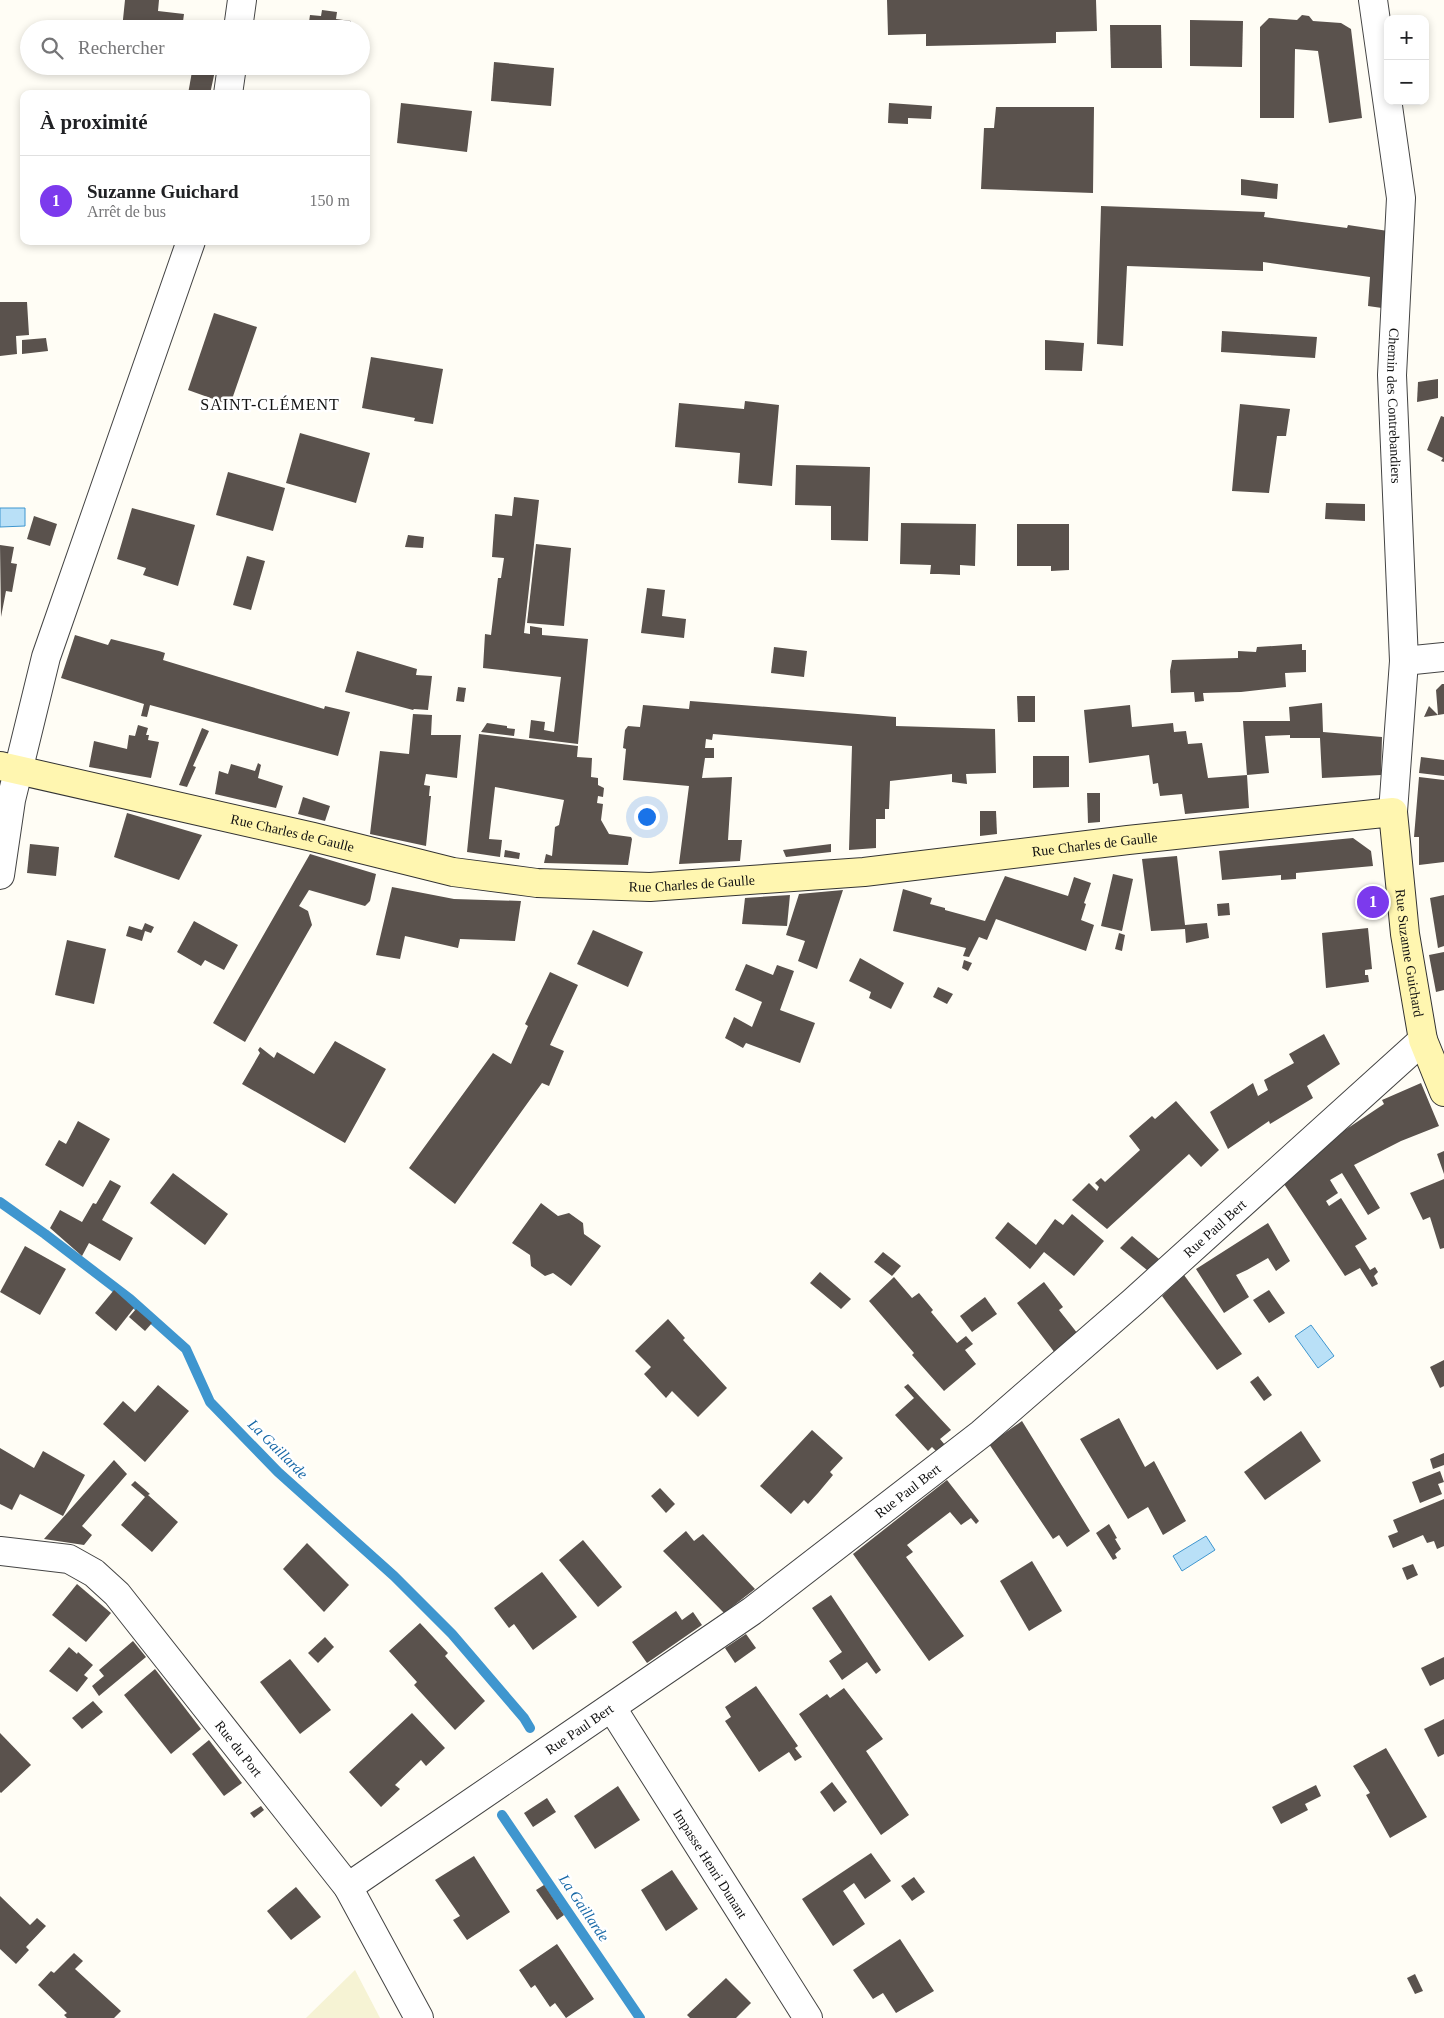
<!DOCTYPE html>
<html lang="fr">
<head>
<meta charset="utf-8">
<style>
  :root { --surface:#fff; --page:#f2f2f2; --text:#202124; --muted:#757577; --line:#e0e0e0; --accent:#7c3aed }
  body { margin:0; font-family:Georgia,serif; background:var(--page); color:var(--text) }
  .controls { position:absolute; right:15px; top:15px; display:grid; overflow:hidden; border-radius:10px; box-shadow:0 2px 8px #0003 }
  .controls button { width:45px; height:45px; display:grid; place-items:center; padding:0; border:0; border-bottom:1px solid var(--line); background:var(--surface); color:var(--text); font:25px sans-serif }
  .you { position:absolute; left:646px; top:816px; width:18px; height:18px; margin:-12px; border:4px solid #fff; border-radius:50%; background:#1a73e8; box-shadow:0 0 0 8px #1a73e833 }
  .badge { display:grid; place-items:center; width:32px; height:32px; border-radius:50%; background:var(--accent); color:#fff; font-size:16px; font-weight:700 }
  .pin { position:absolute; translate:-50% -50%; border:2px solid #fff; box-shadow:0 1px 5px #0006 }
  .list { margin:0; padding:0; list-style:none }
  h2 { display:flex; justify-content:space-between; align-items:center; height:65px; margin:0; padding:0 20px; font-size:21px }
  h2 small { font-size:16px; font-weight:400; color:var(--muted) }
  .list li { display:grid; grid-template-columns:32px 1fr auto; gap:15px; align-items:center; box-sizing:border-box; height:90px; padding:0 20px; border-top:1px solid var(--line) }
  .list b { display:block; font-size:19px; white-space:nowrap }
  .list p { margin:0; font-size:16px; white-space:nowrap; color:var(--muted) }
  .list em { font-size:16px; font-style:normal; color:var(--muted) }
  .icon { flex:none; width:28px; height:28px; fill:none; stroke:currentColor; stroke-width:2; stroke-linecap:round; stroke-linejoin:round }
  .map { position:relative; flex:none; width:1444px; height:2018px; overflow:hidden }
  .search { position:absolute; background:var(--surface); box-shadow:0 2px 8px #0003; left:20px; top:20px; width:350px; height:55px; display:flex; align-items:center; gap:12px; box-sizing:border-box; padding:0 18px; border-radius:28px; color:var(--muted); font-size:19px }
  .panel { position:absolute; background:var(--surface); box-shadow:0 2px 8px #0003; left:20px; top:90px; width:350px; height:155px; border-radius:10px }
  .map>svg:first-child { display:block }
  .farmland { fill:#f6f3d4 }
  .water { fill:#b9e0f7; stroke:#3f96cf }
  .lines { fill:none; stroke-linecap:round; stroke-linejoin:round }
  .stream { stroke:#3f96cf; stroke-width:10 }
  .building { fill:#5a524d }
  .street-casing { stroke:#444; stroke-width:30 }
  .secondary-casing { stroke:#333; stroke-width:30 }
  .street { stroke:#fff; stroke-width:28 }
  .secondary { stroke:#fff6b0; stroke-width:28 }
  .labels { text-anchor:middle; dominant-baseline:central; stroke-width:5; stroke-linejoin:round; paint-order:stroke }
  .street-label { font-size:14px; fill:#111; stroke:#fff }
  .water-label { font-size:15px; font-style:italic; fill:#1768a6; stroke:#fff }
  .quarter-label { font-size:16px; letter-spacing:1px; fill:#111; stroke:#fff }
</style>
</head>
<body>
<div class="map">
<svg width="1444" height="2018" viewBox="0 0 1444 2018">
  <rect width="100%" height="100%" fill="#fffdf5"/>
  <polygon class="farmland" points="355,1970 380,2018 306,2018"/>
  <g class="water">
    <polygon points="0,508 25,508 25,526 0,527"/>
    <polygon points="1311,1325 1334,1356 1318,1368 1295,1336"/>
    <polygon points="1206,1536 1215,1550 1182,1571 1173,1556"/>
  </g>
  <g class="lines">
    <g class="stream">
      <polyline points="0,1202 45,1234 130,1299 186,1349 210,1402 278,1472 394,1576 452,1634 524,1718 530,1728"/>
      <polyline points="502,1815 640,2018"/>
    </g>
  </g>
  <g class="building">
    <polygon points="125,0 159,0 158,11 184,14 182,29 122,29"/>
    <polygon points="887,0 1096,0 1097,31 1056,32 1056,43 926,46 926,34 888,35"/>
    <polygon points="322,10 337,12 336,19 351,21 350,29 308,29 310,15 321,16"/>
    <polygon points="1302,15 1309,16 1313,21 1341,23 1351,29 1362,118 1329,123 1318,51 1295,49 1294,118 1260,118 1260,27 1269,18 1297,20"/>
    <polygon points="1190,20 1243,21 1242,67 1190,66"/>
    <polygon points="1110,25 1161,25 1162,68 1111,68"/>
    <polygon points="494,62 554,68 551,106 491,101"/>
    <polygon points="193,66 216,66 210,94 188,94"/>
    <polygon points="401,103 472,111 467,152 397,143"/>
    <polygon points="889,103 932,106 931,119 908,118 908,124 888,123"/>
    <polygon points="996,107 1094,107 1093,193 981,189 984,128 994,128"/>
    <polygon points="1241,179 1278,184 1277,199 1241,195"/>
    <polygon points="1101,206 1265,212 1264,217 1347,228 1348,225 1388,231 1382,308 1368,306 1370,277 1263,262 1263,271 1127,266 1123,346 1097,344"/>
    <polygon points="0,302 27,302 29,335 16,336 17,354 0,356"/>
    <polygon points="214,313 257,327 230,405 188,390"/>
    <polygon points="1222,331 1317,337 1315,358 1221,352"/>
    <polygon points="46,338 48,351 22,354 22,340"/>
    <polygon points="1045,340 1084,343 1082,371 1045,370"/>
    <polygon points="371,357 443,369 433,424 414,421 415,418 362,408"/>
    <polygon points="1438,379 1438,398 1417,402 1418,382"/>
    <polygon points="745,401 779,405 772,486 738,483 740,453 675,447 679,403 744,409"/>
    <polygon points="1240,404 1290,409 1286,436 1277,436 1269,493 1232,491"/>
    <polygon points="1441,416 1444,417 1444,462 1441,461 1443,458 1427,450"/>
    <polygon points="300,433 370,453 356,503 286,483"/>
    <polygon points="796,465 870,467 868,541 831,540 831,506 795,505"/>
    <polygon points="228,472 285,488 273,531 216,515"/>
    <polygon points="514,497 539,500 524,633 530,634 530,626 542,628 542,635 588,639 578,744 529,738 531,720 545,722 544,730 554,732 561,677 483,668 485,634 491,635 498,578 501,578 504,558 492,557 495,514 512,516"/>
    <polygon points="1326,503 1365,504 1365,521 1325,519"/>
    <polygon points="132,508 195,525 178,586 143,575 146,568 117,559"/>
    <polygon points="34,516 57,524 50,546 27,539"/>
    <polygon points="901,523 976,524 975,566 960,565 960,575 939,574 930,574 931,565 900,564"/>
    <polygon points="1017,524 1069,524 1069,570 1051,571 1051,566 1017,566"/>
    <polygon points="408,535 424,537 423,548 405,547"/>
    <polygon points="536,544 571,548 564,626 527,623"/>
    <polygon points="0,545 14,547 11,563 17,564 12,592 6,591 1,617"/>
    <polygon points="247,556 265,561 251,610 233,605"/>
    <polygon points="647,588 665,590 662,616 686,619 684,638 641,633"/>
    <polygon points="75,635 108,645 111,639 159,651 165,653 163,660 324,709 325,706 350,712 338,756 150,705 147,717 141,716 144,704 61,678"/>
    <polygon points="1302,644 1302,650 1306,650 1306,672 1285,673 1286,687 1241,692 1203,693 1204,701 1195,702 1194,692 1171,693 1170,671 1172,660 1238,658 1238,651 1256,652 1257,647"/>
    <polygon points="774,647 807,651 804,677 771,673"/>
    <polygon points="357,651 417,669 416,675 432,676 428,710 414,709 413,710 345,692"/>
    <polygon points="1442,684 1444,684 1444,714 1438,715 1424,717 1429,706 1438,715 1436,690"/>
    <polygon points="458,687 466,688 464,702 456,701"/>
    <polygon points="1017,696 1035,696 1035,722 1018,722"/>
    <polygon points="690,701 896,717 896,726 995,729 996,773 966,774 967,784 952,782 952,774 890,781 889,809 885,809 885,819 876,819 876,848 849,850 852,746 713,734 712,740 706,739 705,748 714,748 714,758 705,758 702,778 732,777 728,840 742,840 740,861 679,864 689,786 623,780 626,749 623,748 625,730 628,726 640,727 643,705 689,709"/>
    <polygon points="1322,703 1323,732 1382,737 1381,775 1322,778 1320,738 1290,738 1290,735 1265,736 1269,773 1247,775 1243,721 1290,721 1289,707"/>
    <polygon points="1130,705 1132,727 1173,723 1174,732 1186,731 1188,744 1202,743 1208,778 1247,775 1249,808 1185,814 1182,794 1160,796 1158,783 1153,784 1149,755 1089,763 1084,710"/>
    <polygon points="413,714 432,715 431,735 461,735 457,778 426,774 424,785 430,786 429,796 431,796 426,846 370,834 380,751 409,754"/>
    <polygon points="487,723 507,726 507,728 515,729 514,736 481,732"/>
    <polygon points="138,725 148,728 146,735 149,735 148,740 159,742 151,778 89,767 94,741 127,749 129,735 135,736"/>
    <polygon points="202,728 209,731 193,766 196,767 187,787 179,785"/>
    <polygon points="479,734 578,746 577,757 592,758 591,777 598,778 598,785 604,788 603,797 598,796 597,803 603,804 601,820 609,834 631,837 632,839 628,865 544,863 546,854 552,856 555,827 559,825 564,800 495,787 489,839 502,840 500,857 467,852"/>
    <polygon points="1033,756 1069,756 1069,787 1033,788"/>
    <polygon points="1421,757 1444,760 1444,776 1419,773"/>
    <polygon points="258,763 261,765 258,778 283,786 276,808 215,794 219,771 228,774 231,764 255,771"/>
    <polygon points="1419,777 1444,780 1444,862 1419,865 1419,837 1414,837"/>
    <polygon points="1087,793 1100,793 1100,822 1088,823"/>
    <polygon points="303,797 330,806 325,821 298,814"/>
    <polygon points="980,811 996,811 997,834 980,836"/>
    <polygon points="127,813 202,835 179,880 114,857"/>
    <polygon points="1353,838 1371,851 1373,866 1296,873 1296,879 1281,880 1281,875 1222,880 1219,851"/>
    <polygon points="30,844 59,847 56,876 27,873"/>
    <polygon points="831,844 831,852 786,857 783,850"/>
    <polygon points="505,850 520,853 519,859 504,857"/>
    <polygon points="310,854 376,874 370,901 365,906 309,890 299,906 308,911 312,925 245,1042 213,1023"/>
    <polygon points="1177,856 1185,925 1207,923 1209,938 1186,943 1185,929 1151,931 1142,859"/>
    <polygon points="1113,874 1133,879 1122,931 1101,926"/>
    <polygon points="1005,876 1068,896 1074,877 1091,883 1084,903 1086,904 1081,920 1094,925 1086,951 996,919 987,940 979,937 969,957 963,956 966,948 893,931 903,889 932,898 930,904 945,908 945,910 985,921"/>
    <polygon points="392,887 454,899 521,901 515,941 460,939 458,948 405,936 400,959 376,955"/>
    <polygon points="843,890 817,969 798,961 805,941 786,935 799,894"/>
    <polygon points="790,895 787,926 742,924 745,898"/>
    <polygon points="1444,895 1444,946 1438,948 1430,898"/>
    <polygon points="1229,903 1230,915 1218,916 1217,904"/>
    <polygon points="194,921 238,945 224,970 205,960 201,966 177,952"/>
    <polygon points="145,923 154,927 151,933 145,931 142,941 126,936 129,926 142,930"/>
    <polygon points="1368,928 1372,969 1365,970 1365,975 1368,975 1369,982 1326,988 1322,933"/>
    <polygon points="593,930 643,952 628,987 577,964"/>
    <polygon points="1119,933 1125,935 1122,951 1115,949"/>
    <polygon points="67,940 106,949 94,1004 55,995"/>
    <polygon points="1444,952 1444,990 1436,992 1429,955"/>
    <polygon points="860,958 904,983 891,1009 869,998 871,992 849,981"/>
    <polygon points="964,960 972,963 968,971 962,968"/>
    <polygon points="746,964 773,975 777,965 794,971 780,1010 815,1023 800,1063 746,1043 743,1048 725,1038 734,1017 752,1027 762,1002 735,990"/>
    <polygon points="550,972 578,985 550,1045 564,1051 549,1086 542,1083 455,1204 409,1168 493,1053 511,1064 528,1026 525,1024"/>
    <polygon points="938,987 953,994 947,1004 933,997"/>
    <polygon points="1324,1034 1340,1064 1307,1086 1313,1098 1270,1124 1269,1121 1228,1149 1210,1112 1253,1083 1258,1096 1268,1090 1264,1080 1294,1063 1289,1054"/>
    <polygon points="335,1041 386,1069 345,1143 242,1084 260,1053 258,1050 260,1047 274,1058 277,1052 314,1074"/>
    <polygon points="1421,1083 1439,1126 1401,1141 1354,1165 1380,1208 1368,1215 1342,1173 1330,1180 1338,1193 1326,1201 1329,1206 1341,1198 1367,1239 1355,1246 1370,1270 1375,1267 1378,1272 1374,1276 1378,1284 1372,1287 1360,1268 1345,1276 1284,1184 1324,1144 1384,1104 1382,1100"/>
    <polygon points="1176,1101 1219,1150 1201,1167 1189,1154 1107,1229 1072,1200 1089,1183 1097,1191 1099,1187 1095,1183 1101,1178 1105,1182 1140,1150 1129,1136 1152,1116 1155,1119"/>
    <polygon points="78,1121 110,1139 83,1187 45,1165 59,1140 66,1144"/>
    <polygon points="1444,1151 1444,1174 1437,1154"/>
    <polygon points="173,1173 228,1214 205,1245 150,1203"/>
    <polygon points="1444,1179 1444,1248 1440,1249 1430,1217 1423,1220 1410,1193"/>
    <polygon points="110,1180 121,1186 102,1220 133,1238 120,1261 89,1243 82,1256 50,1228 60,1210 82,1222 93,1203 96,1204"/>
    <polygon points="541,1203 558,1216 569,1213 583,1223 584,1234 601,1246 571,1286 553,1273 545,1276 531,1266 530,1255 512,1243"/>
    <polygon points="1072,1214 1104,1241 1074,1276 1044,1252 1030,1269 995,1238 1008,1222 1036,1245 1055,1219 1063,1225"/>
    <polygon points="1268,1223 1290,1261 1276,1271 1268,1258 1247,1270 1236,1275 1249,1297 1224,1313 1196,1269"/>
    <polygon points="1132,1236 1159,1259 1147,1270 1120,1248"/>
    <polygon points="25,1246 66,1269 40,1315 0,1292"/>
    <polygon points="883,1252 901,1266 892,1276 874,1262"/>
    <polygon points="820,1272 851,1299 841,1309 810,1283"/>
    <polygon points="1184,1275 1242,1354 1217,1370 1162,1296"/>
    <polygon points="894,1277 912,1298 919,1293 933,1310 931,1312 957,1343 966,1336 973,1344 965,1350 976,1364 944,1391 912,1355 914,1353 869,1301"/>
    <polygon points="1044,1282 1063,1307 1059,1310 1078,1334 1055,1353 1017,1303"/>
    <polygon points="114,1290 134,1308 116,1331 95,1313"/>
    <polygon points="1269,1290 1285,1313 1269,1323 1253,1300"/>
    <polygon points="985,1297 997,1314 972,1332 960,1316"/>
    <polygon points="136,1309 152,1323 145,1331 129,1317"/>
    <polygon points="668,1319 685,1338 683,1340 727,1388 698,1417 672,1391 666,1398 644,1374 651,1367 635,1351"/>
    <polygon points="1444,1360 1444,1386 1440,1388 1430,1367"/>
    <polygon points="1258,1376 1272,1395 1264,1401 1250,1382"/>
    <polygon points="908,1384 951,1430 940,1439 945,1445 937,1452 932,1447 928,1451 895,1415 914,1398 904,1387"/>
    <polygon points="158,1385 189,1411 145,1462 103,1424 123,1401 135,1412"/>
    <polygon points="1119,1418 1145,1467 1154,1461 1186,1521 1163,1535 1148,1507 1128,1519 1080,1439"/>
    <polygon points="1022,1421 1090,1531 1067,1547 1059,1535 1053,1539 989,1444"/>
    <polygon points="812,1430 843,1458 830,1472 833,1475 818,1493 808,1504 804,1500 791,1514 760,1486"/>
    <polygon points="1301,1431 1321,1461 1265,1500 1244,1472"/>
    <polygon points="0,1448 34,1468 43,1451 85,1475 63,1516 20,1494 12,1510 0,1504"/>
    <polygon points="1444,1453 1444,1465 1433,1469 1430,1459"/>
    <polygon points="114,1460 127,1474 82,1526 92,1535 84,1545 44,1539"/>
    <polygon points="1440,1471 1444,1482 1438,1484 1442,1494 1420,1503 1412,1482"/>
    <polygon points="947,1480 979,1521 976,1524 971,1518 961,1525 950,1512 907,1545 913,1552 906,1557 964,1636 929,1661 853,1554"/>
    <polygon points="135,1481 150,1494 148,1495 178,1522 152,1552 121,1525 145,1497 131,1485"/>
    <polygon points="660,1488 675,1504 666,1513 651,1496"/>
    <polygon points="1444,1499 1444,1546 1437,1549 1434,1541 1427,1543 1423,1535 1393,1548 1388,1536 1398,1532 1393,1520"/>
    <polygon points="1109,1524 1117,1538 1115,1539 1121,1549 1115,1554 1117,1558 1113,1560 1096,1533"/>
    <polygon points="686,1531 694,1541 703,1534 755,1589 724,1613 663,1551"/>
    <polygon points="583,1540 622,1587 598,1607 559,1560"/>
    <polygon points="307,1543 349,1585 324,1612 283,1569"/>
    <polygon points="1032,1561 1062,1611 1029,1631 1000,1581"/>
    <polygon points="1413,1564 1418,1575 1407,1580 1402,1568"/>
    <polygon points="542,1572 577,1617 533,1650 514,1624 509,1628 494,1608"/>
    <polygon points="77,1584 111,1613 86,1642 52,1615"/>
    <polygon points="831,1595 881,1670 876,1674 867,1662 842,1680 829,1661 842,1652 812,1608"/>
    <polygon points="676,1611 682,1620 693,1612 702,1625 647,1663 632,1642"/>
    <polygon points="420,1623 448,1653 445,1656 485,1701 455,1730 414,1685 417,1682 389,1651"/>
    <polygon points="746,1634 756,1648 735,1663 725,1648"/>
    <polygon points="325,1637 334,1647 318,1663 308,1653"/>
    <polygon points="133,1641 146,1657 99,1696 92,1686 104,1676 99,1670"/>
    <polygon points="69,1647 77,1654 78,1652 93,1665 84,1675 88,1678 77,1692 49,1671"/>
    <polygon points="1444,1657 1444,1679 1430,1686 1421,1668"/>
    <polygon points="290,1659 331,1710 300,1734 260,1682"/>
    <polygon points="155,1669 201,1729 171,1754 124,1695"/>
    <polygon points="756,1686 798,1746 795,1748 802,1757 795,1761 789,1752 759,1772 725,1721 731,1717 725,1707"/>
    <polygon points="844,1688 883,1739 866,1751 909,1815 881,1835 799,1714 827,1694 830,1698"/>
    <polygon points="93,1701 103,1712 82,1729 72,1718"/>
    <polygon points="412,1713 445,1748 426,1766 421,1760 395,1785 400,1789 381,1807 349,1772"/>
    <polygon points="1444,1719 1444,1754 1438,1757 1424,1729"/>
    <polygon points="0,1733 31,1765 1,1793 0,1792"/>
    <polygon points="209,1740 242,1783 224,1796 192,1754"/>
    <polygon points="1386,1748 1427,1817 1390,1838 1366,1795 1370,1793 1353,1766"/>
    <polygon points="832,1782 847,1802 834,1812 820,1792"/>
    <polygon points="1316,1785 1321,1796 1305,1804 1308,1810 1281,1824 1272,1807"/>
    <polygon points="618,1786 640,1820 595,1849 574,1816"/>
    <polygon points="547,1798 556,1812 533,1827 524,1813"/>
    <polygon points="261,1806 264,1810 254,1818 250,1813"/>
    <polygon points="871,1853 891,1881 865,1899 854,1883 843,1891 865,1924 833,1946 802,1899"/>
    <polygon points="474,1856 510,1912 467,1940 453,1920 460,1916 435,1880"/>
    <polygon points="672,1870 698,1909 666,1931 641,1890"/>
    <polygon points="914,1877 925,1892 912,1901 901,1886"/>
    <polygon points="544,1885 564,1915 557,1920 536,1890"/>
    <polygon points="296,1887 321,1917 291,1940 267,1911"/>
    <polygon points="0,1896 30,1925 37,1918 46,1926 26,1947 29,1950 16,1964 0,1949"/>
    <polygon points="900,1939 934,1991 896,2013 883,1993 873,1999 853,1970"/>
    <polygon points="557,1944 594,1999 566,2018 555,2003 550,2007 535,1985 531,1988 519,1970"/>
    <polygon points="74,1953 83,1961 75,1969 121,2011 114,2018 67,2018 64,2015 67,2013 38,1985 51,1971 54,1973"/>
    <polygon points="1415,1974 1423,1991 1415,1994 1407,1978"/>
    <polygon points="726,1978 751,2003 736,2018 690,2018 687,2015"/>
  </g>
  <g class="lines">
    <g class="street-casing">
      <g id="street">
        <path id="s1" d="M 1373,0 L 1401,198 L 1392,375 L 1404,661 L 1393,812"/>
        <polyline points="238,29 242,0"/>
        <polyline points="228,94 232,66"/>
        <polyline points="1404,661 1444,657"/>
        <polyline points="0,875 11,800 46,657 191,241"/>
        <path id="s2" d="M 0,1551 L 69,1559 L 94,1573 L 117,1594 L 348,1887 L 419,2018"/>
        <path id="s3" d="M 612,1708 L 808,2018"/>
        <path id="s4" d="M 348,1887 L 752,1611 L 981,1434 L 1133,1302 L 1423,1040"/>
      </g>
    </g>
    <g class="secondary-casing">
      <g id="secondary">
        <path id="s5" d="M 0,766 L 313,837 L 453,872 L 537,883 L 650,887 L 864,872 L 1128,840 L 1393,812 L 1405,934 L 1423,1040 L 1444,1092"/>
      </g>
    </g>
    <use href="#street" class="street"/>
    <use href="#secondary" class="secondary"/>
  </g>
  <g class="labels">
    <g class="street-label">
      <text stroke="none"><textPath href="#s1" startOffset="408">Chemin des Contrebandiers</textPath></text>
      <text stroke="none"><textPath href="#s5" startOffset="300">Rue Charles de Gaulle</textPath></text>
      <text stroke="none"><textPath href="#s5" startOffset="1110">Rue Charles de Gaulle</textPath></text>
      <text stroke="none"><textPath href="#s5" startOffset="705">Rue Charles de Gaulle</textPath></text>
      <text stroke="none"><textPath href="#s5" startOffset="1552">Rue Suzanne Guichard</textPath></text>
      <text stroke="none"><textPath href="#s4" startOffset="1090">Rue Paul Bert</textPath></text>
      <text stroke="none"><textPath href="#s4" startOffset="686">Rue Paul Bert</textPath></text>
      <text stroke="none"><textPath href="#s4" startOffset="280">Rue Paul Bert</textPath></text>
      <text stroke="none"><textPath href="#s2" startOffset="326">Rue du Port</textPath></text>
      <text stroke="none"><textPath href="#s3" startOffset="184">Impasse Henri Dunant</textPath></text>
    </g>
    <g class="water-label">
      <text transform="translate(278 1449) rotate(45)">La Gaillarde</text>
      <text transform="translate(584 1908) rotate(56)">La Gaillarde</text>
    </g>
    <g class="quarter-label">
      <text x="270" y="404">SAINT-CLÉMENT</text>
    </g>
  </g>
</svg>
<div class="controls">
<button>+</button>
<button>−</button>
</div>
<div class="you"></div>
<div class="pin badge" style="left:1373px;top:902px">1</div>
<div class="search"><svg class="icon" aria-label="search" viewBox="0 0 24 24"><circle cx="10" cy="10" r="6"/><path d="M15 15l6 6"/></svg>Rechercher</div>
<section class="panel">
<h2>À proximité<small></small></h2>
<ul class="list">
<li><span class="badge">1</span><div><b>Suzanne Guichard</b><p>Arrêt de bus</p></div><em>150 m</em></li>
</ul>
</section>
</div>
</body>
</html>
